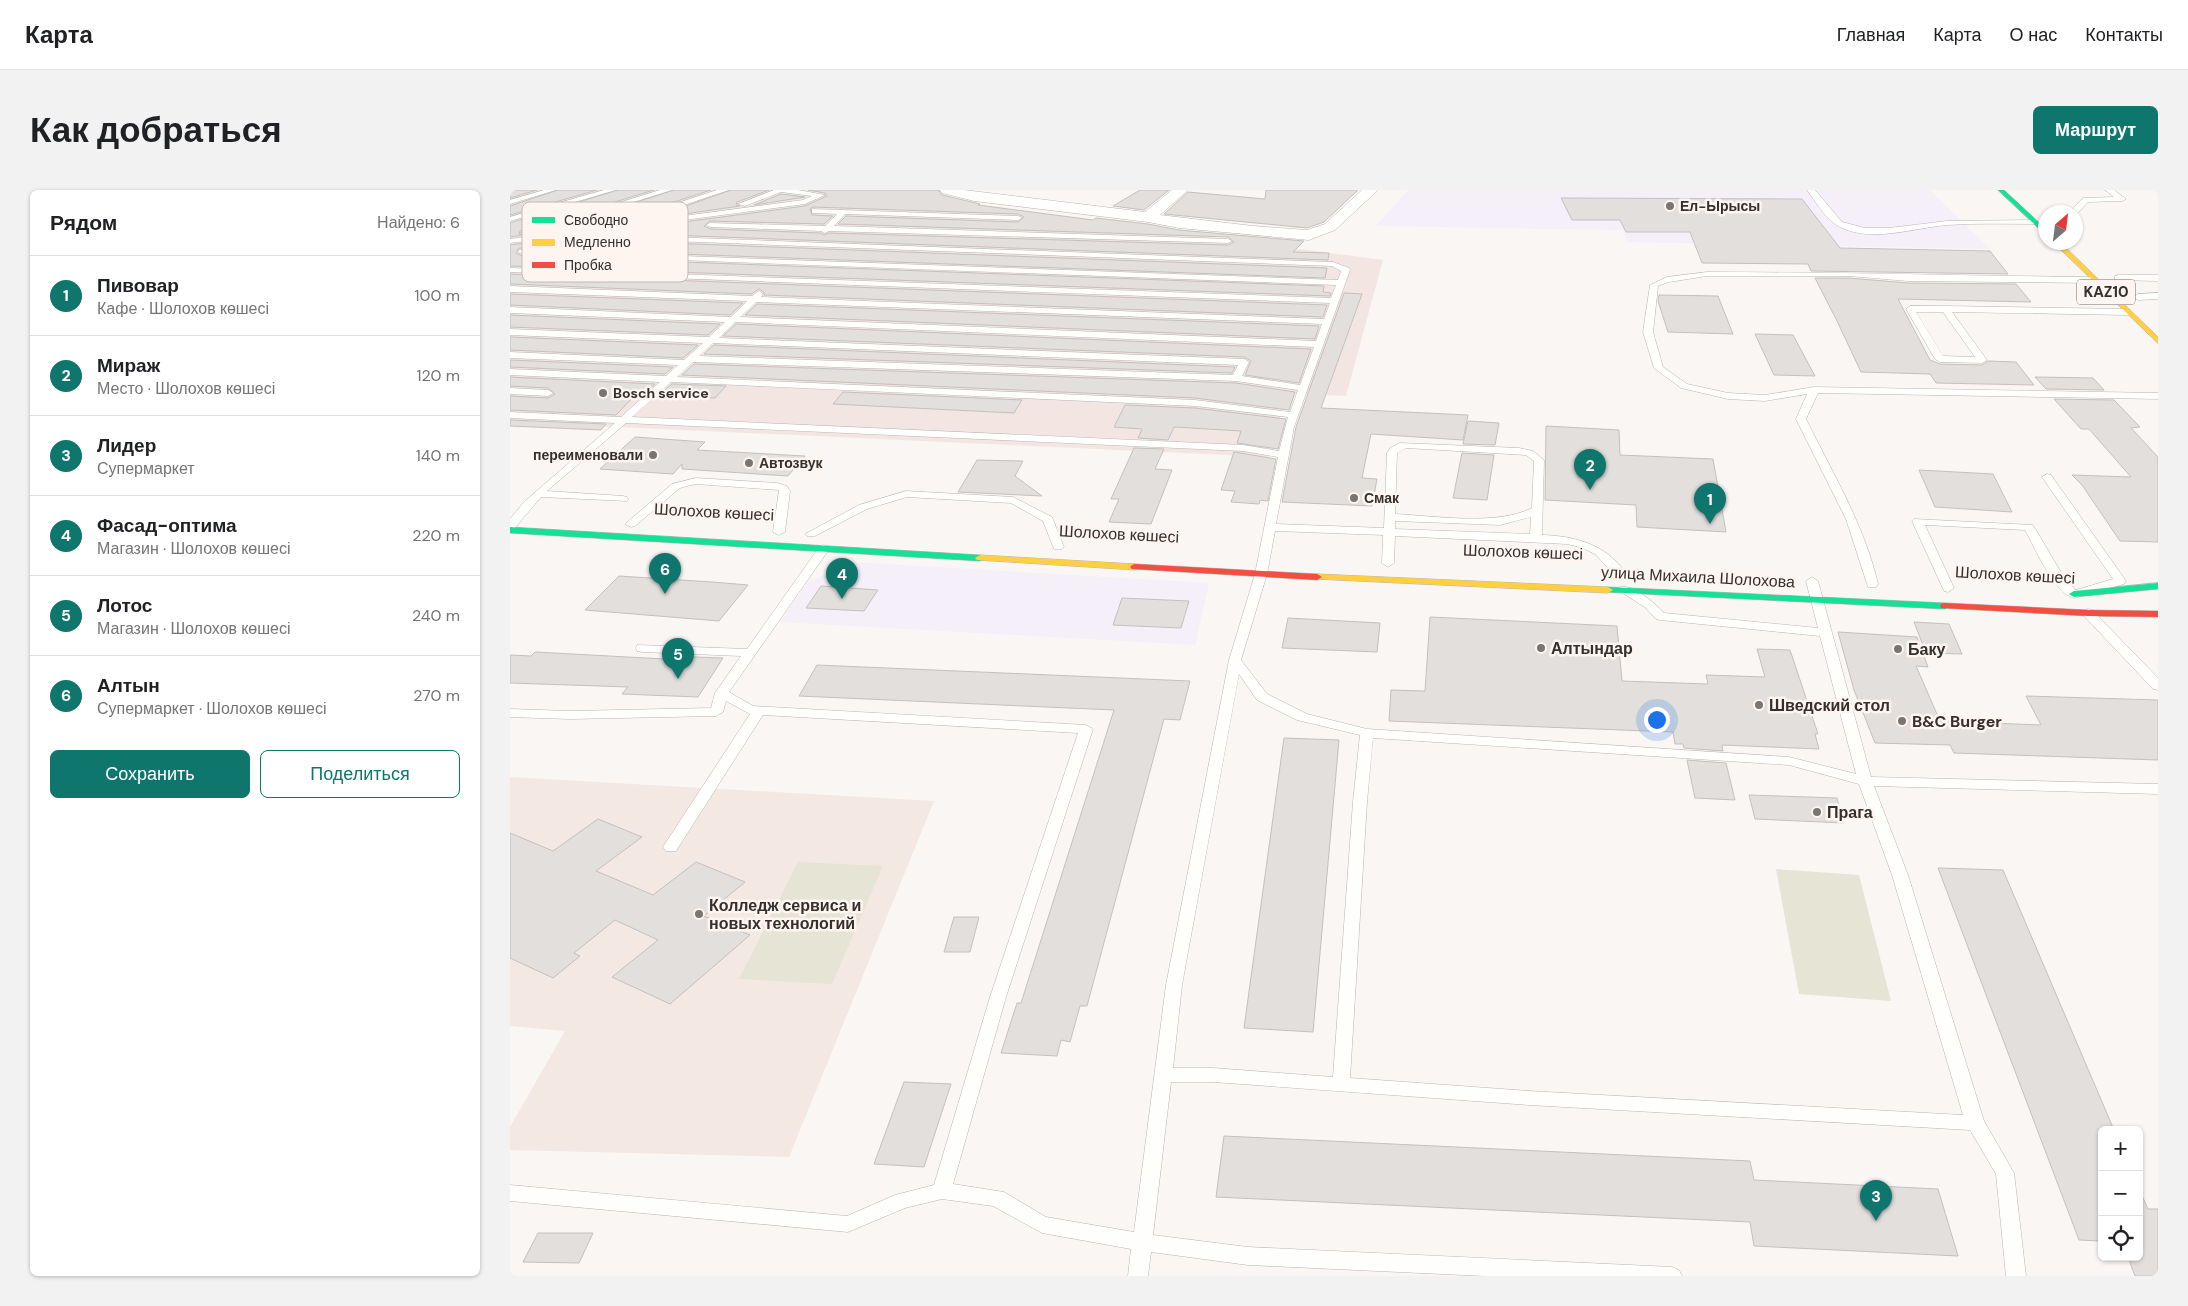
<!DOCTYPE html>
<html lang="ru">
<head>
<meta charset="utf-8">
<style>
  :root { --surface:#fff; --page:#f2f2f2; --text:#202124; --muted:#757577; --line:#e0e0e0; --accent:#0f766e }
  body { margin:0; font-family:"DM Sans",sans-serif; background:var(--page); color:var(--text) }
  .controls { position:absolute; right:15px; bottom:15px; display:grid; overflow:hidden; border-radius:8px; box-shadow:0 1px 4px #0004 }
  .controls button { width:45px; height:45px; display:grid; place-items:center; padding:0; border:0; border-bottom:1px solid var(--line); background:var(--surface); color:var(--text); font:25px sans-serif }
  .compass { position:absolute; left:1528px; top:15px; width:45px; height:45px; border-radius:50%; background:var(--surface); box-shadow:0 1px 4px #0004; rotate:28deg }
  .you { position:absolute; left:1146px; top:529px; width:18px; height:18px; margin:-12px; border:4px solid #fff; border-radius:50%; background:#1a73e8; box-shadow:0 0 0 8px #1a73e833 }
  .badge { display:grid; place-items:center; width:32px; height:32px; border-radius:50%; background:var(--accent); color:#fff; font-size:16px; font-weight:700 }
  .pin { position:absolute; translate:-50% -41px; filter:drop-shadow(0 1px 2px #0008) }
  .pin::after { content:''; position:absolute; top:26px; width:18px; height:15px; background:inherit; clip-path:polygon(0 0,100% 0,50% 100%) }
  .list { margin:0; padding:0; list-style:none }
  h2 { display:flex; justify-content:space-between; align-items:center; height:65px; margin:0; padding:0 20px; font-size:21px }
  h2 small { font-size:16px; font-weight:400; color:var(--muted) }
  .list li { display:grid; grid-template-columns:32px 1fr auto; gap:15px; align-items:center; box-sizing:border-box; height:80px; padding:0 20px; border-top:1px solid var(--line) }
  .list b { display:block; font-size:19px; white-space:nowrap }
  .list p { margin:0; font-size:16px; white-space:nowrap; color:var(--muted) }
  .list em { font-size:16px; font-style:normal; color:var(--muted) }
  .actions { display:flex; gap:10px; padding:15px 20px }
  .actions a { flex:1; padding:11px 0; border:1px solid var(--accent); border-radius:8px; text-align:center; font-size:18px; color:var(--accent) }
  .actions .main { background:var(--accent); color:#fff }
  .icon { flex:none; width:28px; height:28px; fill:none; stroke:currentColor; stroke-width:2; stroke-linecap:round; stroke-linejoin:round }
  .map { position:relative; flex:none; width:1648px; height:1086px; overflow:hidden; border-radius:8px }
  header { display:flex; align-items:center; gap:30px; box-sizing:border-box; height:70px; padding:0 25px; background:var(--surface); border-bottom:1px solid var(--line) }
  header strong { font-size:24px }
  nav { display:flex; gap:28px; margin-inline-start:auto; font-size:18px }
  .intro { display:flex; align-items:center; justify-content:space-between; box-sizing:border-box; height:120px; padding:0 30px }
  h1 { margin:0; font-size:35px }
  .button { padding:12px 22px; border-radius:8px; background:var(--accent); color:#fff; font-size:18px; font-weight:700 }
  main { display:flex; gap:30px; padding:0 30px }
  aside { flex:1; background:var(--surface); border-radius:8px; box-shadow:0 1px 4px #0004 }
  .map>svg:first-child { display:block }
  .commercial { fill:#f4eff8 }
  .industrial { fill:#f3e6e2 }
  .built { fill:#f3e8e2 }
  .green { fill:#e5e4d5 }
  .building { fill:#e2dfdd; stroke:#c4c0bf; fill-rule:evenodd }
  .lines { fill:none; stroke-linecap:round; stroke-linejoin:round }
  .lane-casing { stroke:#b8b5b3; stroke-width:1 }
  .street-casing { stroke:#b8b5b3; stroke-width:1 }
  .fast-casing { stroke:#b8b5b3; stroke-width:1 }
  .slow-casing { stroke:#b8b5b3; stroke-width:1 }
  .jam-casing { stroke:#b8b5b3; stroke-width:1 }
  .lane { fill:#fefefd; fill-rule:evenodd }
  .street { fill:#fefefd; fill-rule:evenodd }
  .fast { fill:#16e098; fill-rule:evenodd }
  .slow { fill:#ffcf43; fill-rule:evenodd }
  .jam { fill:#f24e42; fill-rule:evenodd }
  .poi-dot { fill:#797573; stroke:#fef5f0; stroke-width:2 }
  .labels { text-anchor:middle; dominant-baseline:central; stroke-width:5; stroke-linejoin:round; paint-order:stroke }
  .far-poi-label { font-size:14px; font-weight:bold; fill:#33302d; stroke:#fef5f0; text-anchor:start }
  .shield { fill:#fef5f0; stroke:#706b68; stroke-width:1 }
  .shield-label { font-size:15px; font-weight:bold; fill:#33302d }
  .street-label { font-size:16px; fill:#33302d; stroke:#fef5f0 }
  .poi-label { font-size:16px; font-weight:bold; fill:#33302d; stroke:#fef5f0; text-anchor:start }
  .key { fill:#fef5f0; stroke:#c1bab6; stroke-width:1 }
  .key-label { font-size:14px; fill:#33302d }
</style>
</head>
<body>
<header>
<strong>Карта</strong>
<nav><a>Главная</a><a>Карта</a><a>О нас</a><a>Контакты</a></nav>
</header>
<div class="intro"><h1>Как добраться</h1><a class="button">Маршрут</a></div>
<main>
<aside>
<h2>Рядом<small>Найдено: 6</small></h2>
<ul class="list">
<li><span class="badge">1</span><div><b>Пивовар</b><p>Кафе · Шолохов көшесі</p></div><em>100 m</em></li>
<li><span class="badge">2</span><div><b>Мираж</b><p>Место · Шолохов көшесі</p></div><em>120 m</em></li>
<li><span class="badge">3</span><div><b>Лидер</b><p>Супермаркет</p></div><em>140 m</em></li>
<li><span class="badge">4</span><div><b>Фасад-оптима</b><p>Магазин · Шолохов көшесі</p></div><em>220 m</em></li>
<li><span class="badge">5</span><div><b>Лотос</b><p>Магазин · Шолохов көшесі</p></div><em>240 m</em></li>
<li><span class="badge">6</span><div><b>Алтын</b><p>Супермаркет · Шолохов көшесі</p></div><em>270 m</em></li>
</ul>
<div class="actions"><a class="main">Сохранить</a><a>Поделиться</a></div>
</aside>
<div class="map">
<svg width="1648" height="1086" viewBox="0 0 1648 1086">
  <rect width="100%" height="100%" fill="#faf6f4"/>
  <g class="commercial">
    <polygon points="898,0 1420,0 1480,59 1117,52 1113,40 866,36"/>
    <polygon points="341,372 699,393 685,455 270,432 297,393"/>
  </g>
  <polygon class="industrial" points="0,0 347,0 873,70 836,206 777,203 759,267 0,232"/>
  <polygon class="built" points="0,587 424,611 279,967 0,960 0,937 55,841 0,836"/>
  <g class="green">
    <polygon points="288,672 373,676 322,794 229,789"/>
    <polygon points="1266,679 1349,685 1381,811 1289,804"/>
  </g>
  <g class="building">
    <polygon points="0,0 27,0 0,8"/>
    <polygon points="48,0 87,0 0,25 0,16"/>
    <polygon points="108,0 144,0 10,41 9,44 13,45 0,47 0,33"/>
    <polygon points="164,0 201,0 121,26 120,29 124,31 31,43"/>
    <polygon points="221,0 259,0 227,12 226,15 230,16 139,29"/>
    <path d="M 298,0 L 428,0 L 432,5 L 470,14 L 468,15 L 583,30 L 586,28 L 638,34 L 669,40 L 794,51 L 783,62 L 819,63 L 818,70 L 106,43 L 104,45 L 106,51 L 817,78 L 815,88 L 9,58 L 6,63 L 12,66 L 814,96 L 813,102 L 821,103 L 820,106 L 0,76 L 0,55 L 295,16 L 317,6 L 315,3 ZM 302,17 L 508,24 L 514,27 L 508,32 L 336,26 L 328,34 L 718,47 L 724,52 L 718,55 L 319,43 L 314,45 L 311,43 L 200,39 L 194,36 L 200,31 L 314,34 L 323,26 L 302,25 L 300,19 Z"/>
    <polygon points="630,0 659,0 634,20 603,16"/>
    <polygon points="756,0 848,0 814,32 797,38 654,24 678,2 755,9"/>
    <polygon points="271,4 295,7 244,15"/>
    <polygon points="1051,8 1292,9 1330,58 1480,61 1498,84 1301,81 1298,74 1192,73 1180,42 1116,42 1110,30 1062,30"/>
    <polygon points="0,84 817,115 813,127 254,105 254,102 249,99 241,104 0,94"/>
    <polygon points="1305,88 1339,88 1398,93 1506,94 1521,112 1388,109 1420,170 1430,174 1472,175 1478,171 1506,172 1524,195 1426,193 1420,184 1351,182 1327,131"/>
    <polygon points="834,103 852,104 811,218 958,225 953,250 861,244 852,288 867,289 862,316 772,312 786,237"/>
    <polygon points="0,104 233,113 220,125 0,115"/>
    <polygon points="1149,105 1208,106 1223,144 1158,142 1148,111"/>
    <polygon points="247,114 809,136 805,149 235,125"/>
    <polygon points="0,125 210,134 198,145 0,137"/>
    <polygon points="226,134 801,159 789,193 735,185 741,171 734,167 213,146"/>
    <polygon points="1245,144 1283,145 1305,186 1264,185"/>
    <polygon points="0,147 188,155 173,168 0,160"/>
    <polygon points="204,155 725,177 722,183 194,164"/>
    <polygon points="0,170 163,177 155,184 0,177"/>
    <polygon points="184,174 726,193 785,202 779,220 685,208 172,185"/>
    <polygon points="0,187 145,194 133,204 126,204 106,225 0,220 0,206 38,208 45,204 38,198 0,196"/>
    <polygon points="1525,187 1583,188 1594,200 1536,199"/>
    <polygon points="162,194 216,196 205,208 149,205"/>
    <polygon points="333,202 512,210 504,223 323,214"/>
    <polygon points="1544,209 1604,210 1630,237 1621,238 1648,267 1648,352 1610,351 1572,295 1562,285 1621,287 1579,239 1571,239"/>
    <polygon points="615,215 685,218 776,229 768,259 727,253 731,241 664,237 658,250 628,248 632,239 604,237"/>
    <polygon points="0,230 96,234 91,240 0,236"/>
    <polygon points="958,231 989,233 985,255 953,254"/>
    <polygon points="1036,236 1109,240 1110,265 1203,269 1216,342 1127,337 1126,315 1035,310"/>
    <polygon points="125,247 195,252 187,260 295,266 278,286 172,279 172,274 163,284 90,279"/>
    <polygon points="624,258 654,259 645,279 662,280 641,334 599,332 609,309 601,309"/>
    <polygon points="724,262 766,269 758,311 750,310 749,314 721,312 725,301 711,300"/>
    <polygon points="952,263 984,265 977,310 943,308"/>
    <polygon points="467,270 513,271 505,286 532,306 448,302"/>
    <polygon points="1409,280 1483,284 1502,322 1425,317"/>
    <polygon points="109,386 202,392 238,395 209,431 75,420"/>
    <polygon points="311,396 368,400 354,421 296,418"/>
    <polygon points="612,408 679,411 671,438 603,435"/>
    <polygon points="920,427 1107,436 1112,491 1198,494 1196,485 1255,487 1247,459 1280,460 1308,544 1305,544 1309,559 1212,555 1213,561 1174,558 1173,554 1165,554 1163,542 879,531 881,500 915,501"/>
    <polygon points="778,428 870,433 867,462 772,458"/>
    <polygon points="1404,432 1439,434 1452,464 1416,463"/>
    <polygon points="1328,442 1407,447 1418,477 1406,476 1430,531 1531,535 1516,506 1648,510 1648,570 1444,563 1440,555 1365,553 1344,500"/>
    <polygon points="25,462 155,469 157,466 213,468 188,507 112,504 118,497 0,493 0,465 21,466"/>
    <polygon points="307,475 680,491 670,530 654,529 577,816 570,816 560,852 551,850 547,866 491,863 507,813 511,813 604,520 289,506"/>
    <polygon points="774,548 829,550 803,842 734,838"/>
    <polygon points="1177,570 1216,573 1225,610 1185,608"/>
    <polygon points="1239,605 1327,608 1334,633 1245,629"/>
    <polygon points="88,629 132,647 86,681 143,705 186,672 235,692 194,726 240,745 160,814 102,787 148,750 105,730 64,763 70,766 43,788 0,768 0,643 43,661"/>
    <polygon points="1428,678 1493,680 1604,940 1592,940 1592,1051 1569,1050"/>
    <polygon points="444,727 469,727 460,762 434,762"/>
    <polygon points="394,892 441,894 414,977 364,974"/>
    <polygon points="714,946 1240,971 1244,990 1428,999 1448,1066 1244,1056 1240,1032 706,1007"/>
    <polygon points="1629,999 1638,1019 1648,1019 1648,1086 1625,1086 1618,1067 1629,1067"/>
    <polygon points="28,1043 83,1043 69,1073 13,1072"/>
  </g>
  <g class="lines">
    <g class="lane-casing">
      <g id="lane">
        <polygon points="34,0 46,0 0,14 0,10"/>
        <polygon points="94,0 106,0 0,31 0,27"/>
        <polygon points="150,0 162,0 18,45 11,43"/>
        <polygon points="207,0 219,0 129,30 122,28"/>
        <polygon points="264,0 288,0 315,5 295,14 0,53 0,49 293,10 302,6 271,2 235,16 228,14"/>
        <path d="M 1297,0 L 1305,0 L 1332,32 L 1355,38 L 1379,38 L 1437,31 L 1525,30 L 1529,32 L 1525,34 C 1496,34 1466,33 1437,35 C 1403,38 1362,53 1330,37 C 1316,30 1306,12 1297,0 Z"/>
        <polygon points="1595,0 1604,0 1616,9 1612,11 1578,12 1567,24 1560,22 1573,8 1604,7"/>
        <polygon points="302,19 508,26 512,28 508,30 335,24 324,36 718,49 722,51 718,53 319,41 315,43 311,41 200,37 196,35 200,33 315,36 327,24 305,23 302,23"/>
        <path d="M 106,45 L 823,72 L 839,78 L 840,80 L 784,237 L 766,334 L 874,338 L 877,263 L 880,258 L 890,253 L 1009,258 L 1023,261 L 1034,270 L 1032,345 C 1065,346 1095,354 1115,382 L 1109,386 L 1105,385 L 1085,364 L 1070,357 L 1057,354 L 885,346 L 884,373 L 878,377 L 872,373 L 873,345 L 765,341 L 757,384 L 731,470 L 757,504 L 797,524 L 857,539 L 1279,567 L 1346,584 L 1310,446 L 1150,430 L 1146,429 L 1136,418 L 1108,400 L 1110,397 C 1123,394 1145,413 1154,423 L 1308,438 L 1296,391 L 1302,387 L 1308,391 L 1361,587 L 1648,594 L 1648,604 L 1364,596 L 1398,685 L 1474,931 L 1504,983 L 1516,1086 L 1496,1086 L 1486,984 L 1460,940 L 1019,915 L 703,892 L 661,892 L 643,1045 L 738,1057 L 1162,1077 L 1169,1080 L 1172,1086 L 975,1086 L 738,1075 L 641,1062 L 638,1086 L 618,1086 L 621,1059 L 532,1043 L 483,1016 L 432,1009 L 395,1018 L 338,1042 L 0,1011 L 0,995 L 337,1026 L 385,1005 L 424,995 L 480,807 L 568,543 L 253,525 L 166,661 L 156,661 L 153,657 L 240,524 L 216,511 L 213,522 L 206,526 L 60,529 L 0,527 L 0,519 L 60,521 L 201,518 L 205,503 L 231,466 L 132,462 L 127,461 L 126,458 L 127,455 L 237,459 L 310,356 L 314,355 L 320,358 L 219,502 L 243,516 L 576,535 L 583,539 L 496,807 L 443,994 L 494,1002 L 536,1027 L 624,1042 L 656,795 L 719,470 L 745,384 L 768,267 L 733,261 L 116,233 L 37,301 L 113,306 L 117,307 L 118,309 L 117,311 L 31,307 L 4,339 L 0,340 L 0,329 L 14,312 L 105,233 L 0,228 L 0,222 L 111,227 L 150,192 L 0,185 L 0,179 L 156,186 L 168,175 L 0,168 L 0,162 L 174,170 L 193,153 L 0,145 L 0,139 L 199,147 L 215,132 L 0,123 L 0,117 L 221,127 L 237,111 L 0,102 L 0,96 L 242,106 L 249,101 L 253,104 L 251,107 L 814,129 L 820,113 L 0,82 L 0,78 L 821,108 L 826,95 L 12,64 L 8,62 L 9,60 L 828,90 L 831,81 L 822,76 L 109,49 L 106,49 ZM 246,112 L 812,134 L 806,151 L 230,127 ZM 225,132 L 804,157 L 790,195 L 732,186 L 739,172 L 734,169 L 209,148 ZM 203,153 L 728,175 L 723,185 L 189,166 ZM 183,172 L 726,191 L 788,200 L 780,222 L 685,210 L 167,187 ZM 161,192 L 685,216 L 778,227 L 769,261 L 733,255 L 122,227 ZM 896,258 L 1016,265 L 1024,271 L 1022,318 C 986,336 926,326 885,324 L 887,263 ZM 1021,327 L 1020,344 L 885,339 L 885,331 L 990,335 ZM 729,484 L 747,510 L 787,530 L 850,545 L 843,612 L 823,887 L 703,878 L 663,878 L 672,795 ZM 863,548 L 1279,575 L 1349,594 L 1382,685 L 1453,925 L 1019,901 L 840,888 L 857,612 Z"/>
        <path d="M 1197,82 C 1326,82 1455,86 1584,87 L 1588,90 L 1584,93 L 1398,91 L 1339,86 L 1197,86 L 1159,92 L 1148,96 L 1143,142 L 1153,177 L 1177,194 L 1218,203 L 1255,205 L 1304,197 L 1648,203 L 1648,209 L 1308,203 L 1296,229 C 1323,284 1354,334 1368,394 L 1366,397 L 1358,397 L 1336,329 L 1286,229 L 1297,204 L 1255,211 L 1218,209 L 1171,198 L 1144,178 L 1133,142 L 1140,95 L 1157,87 Z"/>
        <polygon points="1608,85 1648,85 1648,91 1605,90 1605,86"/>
        <polygon points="1648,103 1648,109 1628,110 1624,107 1628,104"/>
        <path d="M 1435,116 L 1618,119 L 1622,122 L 1618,125 L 1442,122 L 1477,170 L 1472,173 L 1430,172 L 1425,169 L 1396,119 L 1400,116 ZM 1406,122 L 1433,122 L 1465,167 L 1433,166 Z"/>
        <polygon points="0,198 38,200 43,203 38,206 0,204"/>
        <path d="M 1537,284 L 1541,285 L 1614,388 L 1616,391 L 1614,394 L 1564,408 C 1544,403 1525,358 1515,340 L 1415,335 L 1444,398 L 1438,402 L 1434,401 L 1402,331 L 1404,329 L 1523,335 L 1555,389 L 1566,400 L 1603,389 L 1532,287 Z"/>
        <polygon points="186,288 267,293 277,296 280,301 275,342 269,345 263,342 269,300 186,294 177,296 170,298 125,336 121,337 115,334 162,294"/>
        <polygon points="396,301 503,307 542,327 554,357 552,359 544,359 533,331 501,313 397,307 357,319 305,346 297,346 295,344 349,315"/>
        <polygon points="1578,419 1582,420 1648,488 1648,500 1643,499 1574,426 1572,423"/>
      </g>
    </g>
    <g class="street-casing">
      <polygon id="street" points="430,0 454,0 635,22 662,0 678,0 650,25 743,36 797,40 815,34 852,0 868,0 825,40 799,50 669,38 638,32 464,11 432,3"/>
    </g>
    <g class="fast-casing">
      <g id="fast">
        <polygon points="1488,0 1494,0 1536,39 1536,45"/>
        <polygon points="0,337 470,365 475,368 470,371 0,343"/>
        <polygon points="1648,393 1648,399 1564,407 1559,404 1564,401"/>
        <polygon points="1098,397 1435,413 1440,416 1435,419 1095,402 1093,400 1095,398"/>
      </g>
    </g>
    <g class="slow-casing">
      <g id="slow">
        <polygon points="1543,52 1550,52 1648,147 1648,153"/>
        <polygon points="470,365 625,374 630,377 625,380 467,370 465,368"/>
        <polygon points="807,384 1098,397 1103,400 1098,403 804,389 802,387 804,385"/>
      </g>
    </g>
    <g class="jam-casing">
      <g id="jam">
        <polygon points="625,374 807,384 812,387 807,390 622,379 620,377 622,375"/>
        <polygon points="1435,413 1578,420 1648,421 1648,427 1578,426 1431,418 1430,416 1431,414"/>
      </g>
    </g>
    <use href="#lane" class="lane"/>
    <use href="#street" class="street"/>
    <use href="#fast" class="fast"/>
    <use href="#slow" class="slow"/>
    <use href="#jam" class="jam"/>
  </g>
  <g class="poi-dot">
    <circle cx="1160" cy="16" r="5"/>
    <circle cx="93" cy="203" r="5"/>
    <circle cx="143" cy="265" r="5"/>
    <circle cx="239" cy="273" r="5"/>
    <circle cx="844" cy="308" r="5"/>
    <circle cx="1031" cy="458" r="5"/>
    <circle cx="1388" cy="459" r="5"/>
    <circle cx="1249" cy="515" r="5"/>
    <circle cx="1392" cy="531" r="5"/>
    <circle cx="1307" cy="622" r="5"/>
    <circle cx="189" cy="724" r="5"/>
  </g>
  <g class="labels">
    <g class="far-poi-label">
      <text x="1170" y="16">Ел-Ырысы</text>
      <text x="103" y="203">Bosch service</text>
      <text x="133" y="265" text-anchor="end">переименовали</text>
      <text x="249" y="273">Автозвук</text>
      <text x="854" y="308">Смак</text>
    </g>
    <rect class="shield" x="1567" y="89.5" width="58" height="25" rx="4"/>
    <g class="shield-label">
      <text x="1596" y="102">KAZ10</text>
    </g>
    <g class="street-label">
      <text transform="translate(204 322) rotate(3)">Шолохов көшесі</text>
      <text transform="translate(609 344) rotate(3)">Шолохов көшесі</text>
      <text transform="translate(1013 362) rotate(2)">Шолохов көшесі</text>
      <text transform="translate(1505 385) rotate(3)">Шолохов көшесі</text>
      <text transform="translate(1188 387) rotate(3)">улица Михаила Шолохова</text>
    </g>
    <g class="poi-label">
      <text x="1041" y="458">Алтындар</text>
      <text x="1398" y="459">Баку</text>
      <text x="1259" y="515">Шведский стол</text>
      <text x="1402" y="531">B&amp;C Burger</text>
      <text x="1317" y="622">Прага</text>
      <text x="199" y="715">Колледж сервиса и<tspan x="199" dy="18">новых технологий</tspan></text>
    </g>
  </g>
  <rect x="12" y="12" width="166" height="80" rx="8" class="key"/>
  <rect x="22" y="27" width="23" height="6" fill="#16e098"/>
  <rect x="22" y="49" width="23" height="7" fill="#ffcf43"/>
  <rect x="22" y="72" width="23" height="6" fill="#f24e42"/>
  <g class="key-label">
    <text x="54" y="35">Свободно</text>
    <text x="54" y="57">Медленно</text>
    <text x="54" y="80">Пробка</text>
  </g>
</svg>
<div class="controls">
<button>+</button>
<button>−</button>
<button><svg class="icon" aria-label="locate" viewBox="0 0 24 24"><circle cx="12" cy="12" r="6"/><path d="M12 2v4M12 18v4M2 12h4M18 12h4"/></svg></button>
</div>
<svg class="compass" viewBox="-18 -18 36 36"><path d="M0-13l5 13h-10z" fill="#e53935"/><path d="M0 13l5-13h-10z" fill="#757577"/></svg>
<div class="you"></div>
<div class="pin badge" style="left:1200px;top:334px">1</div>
<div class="pin badge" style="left:1080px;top:300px">2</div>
<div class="pin badge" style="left:1366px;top:1031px">3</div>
<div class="pin badge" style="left:332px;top:409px">4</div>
<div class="pin badge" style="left:168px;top:489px">5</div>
<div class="pin badge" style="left:155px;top:404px">6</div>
</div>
</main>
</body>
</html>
